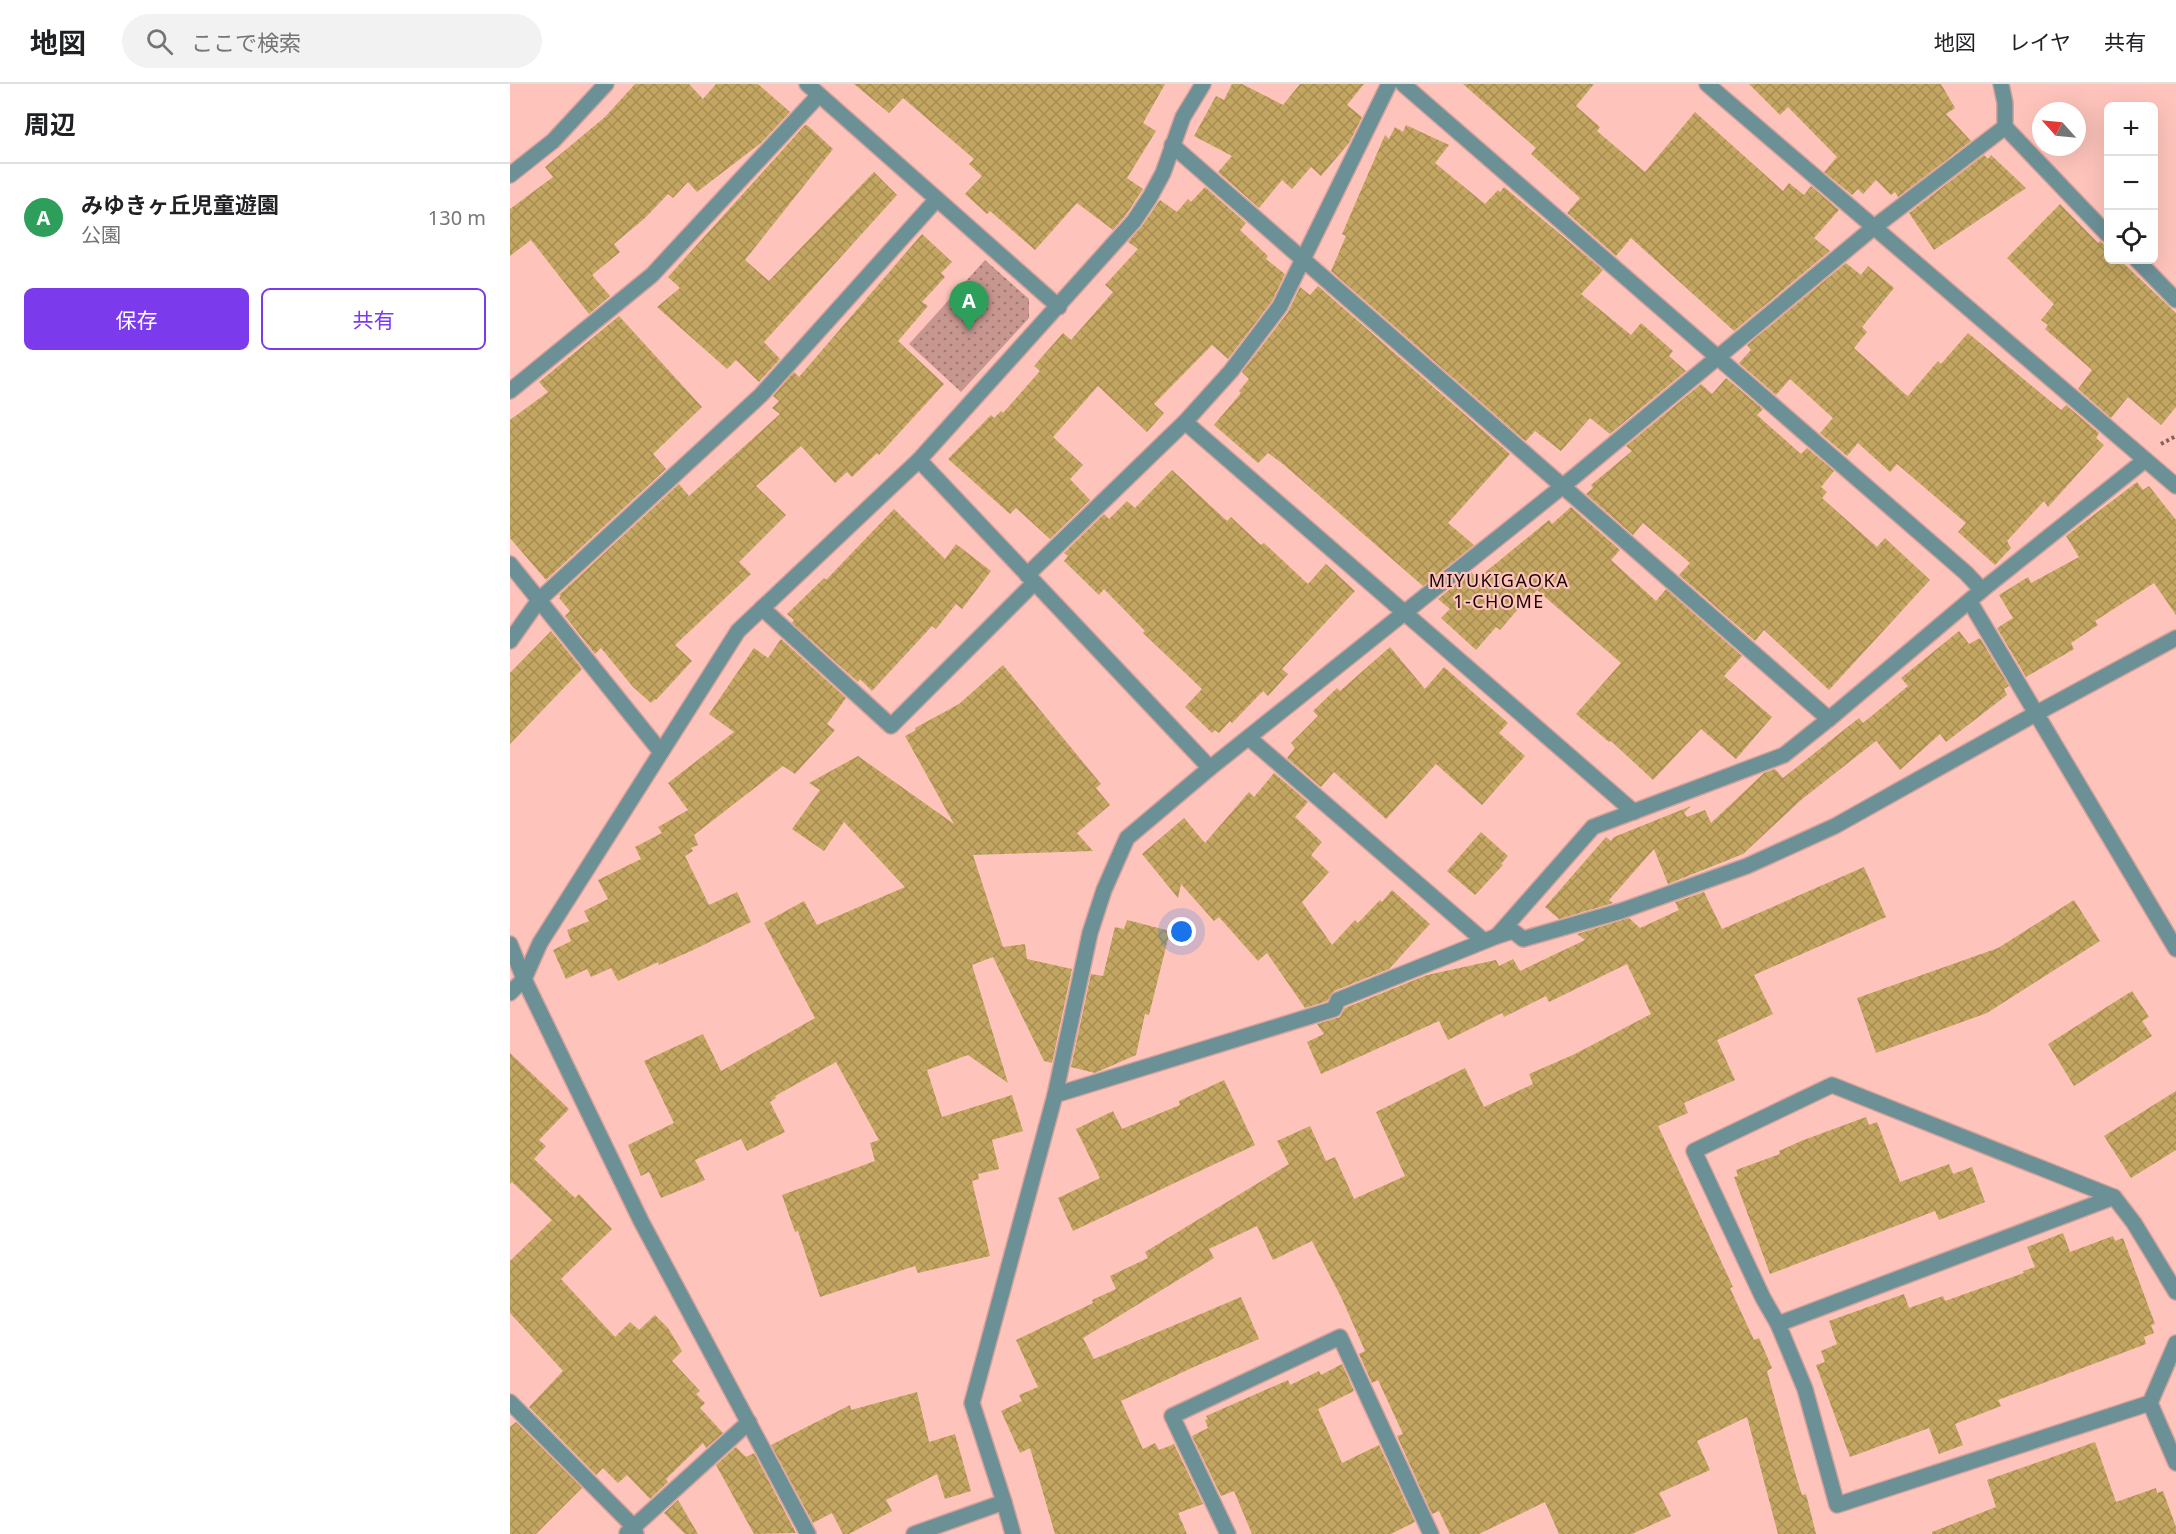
<!DOCTYPE html>
<html lang="ja">
<head>
<meta charset="utf-8">
<style>
  :root { --surface:#fff; --page:#f2f2f2; --text:#202124; --muted:#757577; --line:#e0e0e0; --accent:#7c3aed }
  body { margin:0; font-family:"Noto Sans","Noto Sans JP",sans-serif; background:var(--page); color:var(--text) }
  .controls { position:absolute; right:18px; top:18px; display:grid; overflow:hidden; border-radius:9px; box-shadow:0 6px 24px #0002 }
  .controls button { width:54px; height:54px; display:grid; place-items:center; padding:0; border:0; border-bottom:2px solid var(--line); background:var(--surface); color:var(--text); font:30px sans-serif }
  .compass { position:absolute; left:1522px; top:18px; width:54px; height:54px; border-radius:50%; background:var(--surface); box-shadow:0 6px 24px #0002; rotate:297deg }
  .you { position:absolute; left:672px; top:848px; width:21px; height:21px; margin:-15px; border:4px solid #fff; border-radius:50%; background:#1a73e8; box-shadow:0 0 0 9px #1a73e833 }
  .badge { display:grid; place-items:center; width:39px; height:39px; border-radius:50%; background:var(--accent); color:#fff; font-size:20px; font-weight:700 }
  .pin { position:absolute; translate:-50% -50px; filter:drop-shadow(0 2px 3px #0008) }
  .pin::after { content:''; position:absolute; top:32px; width:21px; height:18px; background:inherit; clip-path:polygon(0 0,100% 0,50% 100%) }
  .list { margin:0; padding:0; list-style:none }
  h2 { display:flex; justify-content:space-between; align-items:center; height:78px; margin:0; padding:0 24px; font-size:26px }
  h2 small { font-size:20px; font-weight:400; color:var(--muted) }
  .list li { display:grid; grid-template-columns:39px 1fr auto; gap:18px; align-items:center; box-sizing:border-box; height:108px; padding:0 24px; border-top:2px solid var(--line) }
  .list b { display:block; font-size:22px; white-space:nowrap }
  .list p { margin:0; font-size:20px; white-space:nowrap; color:var(--muted) }
  .list em { font-size:20px; font-style:normal; color:var(--muted) }
  .actions { display:flex; gap:12px; padding:18px 24px }
  .actions a { flex:1; padding:14px 0; border:2px solid var(--accent); border-radius:9px; text-align:center; font-size:21px; color:var(--accent) }
  .actions .main { background:var(--accent); color:#fff }
  .icon { flex:none; width:33px; height:33px; fill:none; stroke:currentColor; stroke-width:2; stroke-linecap:round; stroke-linejoin:round }
  .map { position:relative; flex:none; width:1666px; height:1450px; overflow:hidden }
  header { display:flex; align-items:center; gap:36px; box-sizing:border-box; height:84px; padding:0 30px; background:var(--surface); border-bottom:2px solid var(--line) }
  header strong { font-size:28px }
  nav { display:flex; gap:33px; margin-inline-start:auto; font-size:21px }
  .search { width:420px; height:54px; background:var(--page); display:flex; align-items:center; gap:15px; box-sizing:border-box; padding:0 21px; border-radius:33px; color:var(--muted); font-size:22px }
  main { display:flex }
  aside { flex:1; background:var(--surface) }
  .map>svg:first-child { display:block }
  .grass { fill:url(#grass-dots) }
  .building { fill:url(#building-cross-hatch) }
  .lines { fill:none; stroke-linecap:round; stroke-linejoin:round }
  .minor-casing { stroke:#d5a19b; stroke-width:18 }
  .path { stroke:#87605b; stroke-width:4; stroke-dasharray:3 3; stroke-linecap:butt }
  .minor { stroke:#6b9197; stroke-width:15 }
  .labels { text-anchor:middle; dominant-baseline:central; stroke-width:4.5; stroke-linejoin:round; paint-order:stroke }
  .neighbourhood-label { font-size:18px; letter-spacing:1.5px; fill:#1a0403; stroke:#fec4bc }
</style>
</head>
<body>
<header>
<strong>地図</strong>
<div class="search"><svg class="icon" aria-label="search" viewBox="0 0 24 24"><circle cx="10" cy="10" r="6"/><path d="M15 15l6 6"/></svg>ここで検索</div>
<nav><a>地図</a><a>レイヤ</a><a>共有</a></nav>
</header>
<main>
<aside>
<h2>周辺<small></small></h2>
<ul class="list">
<li><span class="badge" style="background:#2e9e5b">A</span><div><b>みゆきヶ丘児童遊園</b><p>公園</p></div><em>130 m</em></li>
</ul>
<div class="actions"><a class="main">保存</a><a>共有</a></div>
</aside>
<div class="map">
<svg width="1666" height="1450" viewBox="0 0 1666 1450">
  <defs>
    <pattern id="grass-dots" width="8" height="8" patternUnits="userSpaceOnUse" patternTransform="scale(1.5)"><rect width="8" height="8" fill="#c6968f"/><path d="M2 2h.1M6 6h.1" fill="none" stroke="#a07873" stroke-width="1.8" stroke-linecap="round"/></pattern>
    <pattern id="building-cross-hatch" width="8" height="8" patternUnits="userSpaceOnUse" patternTransform="scale(1.5)"><rect width="8" height="8" fill="#c3a661"/><path d="M0 0l8 8M0 8l8-8" fill="none" stroke="#a78d53"/></pattern>
  </defs>
  <rect width="100%" height="100%" fill="#fec4bc"/>
  <polygon class="grass" points="475,176 519,215 519,234 451,308 399,260"/>
  <g class="building">
    <polygon points="125,0 179,0 193,15 206,0 248,0 280,28 251,59 187,108 178,98 163,114 158,110 135,134 104,160 110,168 82,191 100,212 79,230 21,156 0,172 0,125 43,93 35,83 95,33"/>
    <polygon points="344,0 655,0 633,39 646,47 617,94 633,105 616,131 603,146 567,119 525,166 480,127 477,130 455,110 472,92 459,80 464,75 393,14 379,29"/>
    <polygon points="722,0 732,0 773,21 790,0 854,0 837,21 852,33 839,59 811,92 801,83 782,105 772,96 749,124 708,88 722,72 684,52 706,12 714,16"/>
    <polygon points="953,0 1084,0 1066,22 1090,43 1087,47 1135,88 1185,28 1273,107 1279,99 1294,111 1301,102 1329,126 1304,154 1320,167 1224,247 1121,154 1106,172 1057,129 1070,114 1021,70 1026,64"/>
    <polygon points="1239,0 1431,0 1445,24 1436,30 1461,57 1388,113 1385,108 1381,111 1366,96 1353,110 1348,105 1342,111 1314,88 1327,73 1278,23 1270,31"/>
    <polygon points="295,41 297,41 323,65 235,176 259,197 364,88 387,111 254,258 270,275 249,298 226,276 217,285 147,223 170,204 158,193"/>
    <polygon points="896,41 939,61 925,79 975,120 988,106 990,108 994,103 1093,186 1071,210 1121,251 1131,239 1163,267 1159,272 1176,287 1100,350 1080,334 1051,367 1025,347 1016,357 1013,355 821,187 836,152 832,150 875,51 879,55 885,43 893,48"/>
    <polygon points="1474,71 1478,75 1481,71 1516,104 1424,166 1399,129"/>
    <polygon points="695,103 736,139 730,146 758,172 756,175 775,190 762,217 718,275 702,261 644,320 654,329 637,348 588,302 543,353 573,381 560,395 580,416 540,455 506,424 500,430 438,375 481,331 484,334 491,327 493,329 530,287 524,282 553,249 561,256 603,208 595,201 628,165 618,158 632,142 650,116 667,128 678,115 681,118"/>
    <polygon points="1550,120 1588,159 1590,157 1599,165 1599,176 1610,176 1666,229 1666,323 1651,341 1618,313 1601,334 1568,305 1582,286 1535,245 1538,241 1531,236 1544,220 1497,174"/>
    <polygon points="412,150 442,178 431,189 435,193 412,218 418,222 388,257 434,300 369,371 367,369 342,393 337,388 325,399 291,362 246,402 276,431 229,478 241,490 165,561 182,577 146,616 145,615 141,619 123,603 91,564 85,570 55,532 60,527 49,514 51,512 49,511 169,400 179,412 270,330 262,324 269,317 263,312 284,288 289,293"/>
    <polygon points="1336,179 1351,191 1358,182 1384,204 1352,243 1357,248 1344,264 1395,310 1398,312 1428,277 1431,280 1458,249 1551,326 1556,321 1589,349 1586,354 1594,361 1538,423 1534,417 1497,457 1501,464 1485,481 1448,448 1456,439 1387,380 1380,388 1348,359 1337,372 1310,349 1323,334 1280,295 1266,311 1229,279 1241,266 1237,261"/>
    <polygon points="808,202 1000,370 938,439 964,461 913,502 773,380 758,369 748,379 704,341 731,309 729,307 739,295 732,288 778,228 790,203 800,211"/>
    <polygon points="109,232 192,323 143,370 156,385 36,496 0,454 0,336 38,308 29,298"/>
    <polygon points="1216,294 1253,325 1247,331 1291,370 1297,364 1324,387 1311,403 1317,408 1312,414 1367,463 1375,454 1420,496 1319,606 1254,546 1245,557 1169,491 1180,479 1133,439 1123,451 1076,410 1083,404 1081,401 1122,367 1116,362 1191,300 1202,310"/>
    <polygon points="662,386 717,437 721,433 751,461 754,459 798,500 816,480 845,507 772,585 778,590 758,612 753,607 722,639 720,637 709,649 705,646 702,649 675,623 692,605 633,549 635,547 594,505 589,511 554,477 558,472 554,469 594,430 599,435 617,417 625,424"/>
    <polygon points="1627,398 1633,406 1639,402 1666,436 1666,531 1644,499 1585,537 1588,541 1561,559 1564,565 1516,593 1487,544 1503,534 1489,511 1518,493 1521,499 1569,473 1556,452"/>
    <polygon points="1061,423 1110,466 1101,476 1146,517 1156,505 1232,572 1214,592 1262,633 1226,675 1191,645 1143,696 1101,657 1099,658 1066,630 1111,579 1027,506 1017,518 1015,517 990,546 986,543 966,566 931,534 940,525 928,515 961,488 967,495 1039,436 1042,440"/>
    <polygon points="384,425 435,475 446,460 481,487 452,525 446,520 426,545 422,542 362,607 350,595 348,598 282,539 284,536 277,530 314,494 316,496"/>
    <polygon points="41,547 72,585 0,660 0,589"/>
    <polygon points="1449,547 1459,560 1470,554 1499,602 1494,605 1497,611 1436,658 1430,650 1390,686 1363,653 1366,657 1291,716 1233,770 1158,800 1144,765 1099,816 1103,819 1049,835 1035,823 1096,753 1101,757 1104,753 1181,722 1174,729 1177,733 1195,726 1201,739 1254,689 1265,685 1273,694 1349,634 1353,639 1398,602 1391,594"/>
    <polygon points="271,555 336,614 317,640 325,646 285,690 273,682 184,751 188,761 181,764 183,767 175,772 199,821 227,808 241,838 181,867 149,881 148,878 108,897 101,884 81,893 77,885 56,895 43,866 61,857 57,846 79,837 74,827 98,815 88,796 131,775 125,763 152,749 148,743 178,726 158,699 224,648 199,630 244,564 258,574"/>
    <polygon points="880,563 915,605 934,583 998,639 989,649 1015,672 972,721 926,680 876,735 824,688 811,703 777,674 785,664 781,659 808,632 803,627 827,604 830,607"/>
    <polygon points="493,581 591,700 586,704 600,721 567,749 583,767 463,771 493,863 515,860 517,875 562,885 542,979 534,977 483,873 462,881 498,999 458,971 417,986 432,1033 502,1011 513,1047 482,1056 489,1085 468,1090 469,1095 462,1097 480,1172 408,1189 405,1182 310,1213 288,1147 285,1148 272,1111 365,1077 360,1059 369,1056 326,978 265,1012 266,1014 260,1018 275,1048 237,1067 231,1055 185,1076 195,1096 151,1114 139,1088 131,1092 118,1061 164,1039 134,977 193,950 211,987 305,934 254,839 294,817 307,841 395,803 334,738 314,767 282,745 310,706 299,699 348,672 444,740 395,652 406,646 405,644 449,620"/>
    <polygon points="764,689 798,718 785,733 812,758 801,771 819,788 792,818 822,861 845,836 848,839 870,816 872,818 882,806 920,840 879,885 824,907 817,917 795,924 757,869 748,877 709,833 704,837 671,800 668,814 632,770 674,734 695,759 739,708 744,713"/>
    <polygon points="971,748 998,772 991,780 993,781 965,811 937,787"/>
    <polygon points="1354,783 1376,833 1244,891 1263,930 1207,956 1225,996 1174,1019 1178,1029 1148,1042 1223,1203 1220,1204 1244,1256 1249,1254 1262,1284 1257,1287 1286,1392 1292,1411 1296,1410 1306,1450 1268,1450 1237,1333 1187,1357 1200,1386 1149,1409 1161,1432 1122,1450 1049,1450 1035,1418 969,1450 940,1450 929,1427 922,1430 887,1352 893,1350 868,1296 862,1299 849,1270 855,1267 832,1215 802,1157 763,1176 747,1142 699,1165 704,1174 573,1254 584,1275 731,1213 749,1255 686,1282 611,1317 633,1365 645,1359 649,1366 664,1360 693,1420 668,1429 677,1450 545,1450 520,1364 510,1369 491,1327 512,1317 509,1311 528,1303 506,1256 583,1219 582,1216 606,1205 600,1192 638,1174 635,1168 779,1080 767,1057 800,1042 816,1077 825,1073 844,1115 895,1092 866,1028 955,984 974,1023 1023,1000 1019,990 1065,970 1141,930 1117,880 1039,918 1036,912 994,933 992,929 938,956 929,937 811,990 797,958 814,950 807,940 830,933 835,924 917,891 986,876 989,882 1003,875 1010,887 1075,856 1067,850 1119,834 1130,844 1169,826 1165,818 1194,808 1212,845"/>
    <polygon points="1564,816 1590,857 1477,929 1366,969 1347,914 1488,864"/>
    <polygon points="617,836 660,847 639,931 635,930 626,971 585,989 561,983 581,890 593,892 605,843 614,845"/>
    <polygon points="1622,907 1639,933 1632,937 1642,952 1564,1002 1538,960"/>
    <polygon points="0,969 59,1025 29,1056 36,1062 24,1075 65,1114 69,1110 102,1145 51,1195 105,1253 120,1238 129,1246 145,1231 158,1244 172,1267 162,1277 190,1307 186,1310 195,1319 190,1324 213,1349 196,1364 193,1359 156,1395 158,1398 140,1415 117,1391 108,1399 93,1384 86,1391 19,1323 53,1287 0,1229 0,1177 42,1136 2,1098 0,1100"/>
    <polygon points="714,996 745,1061 563,1147 548,1114 590,1094 566,1045 603,1027 612,1045 670,1021 669,1017"/>
    <polygon points="1666,1007 1666,1066 1621,1094 1594,1052"/>
    <polygon points="1356,1033 1359,1041 1367,1038 1390,1098 1439,1080 1443,1090 1462,1083 1475,1118 1429,1136 1425,1127 1260,1190 1224,1093 1228,1092 1226,1086 1270,1070 1269,1067 1291,1057"/>
    <polygon points="1553,1149 1560,1168 1603,1152 1605,1157 1613,1154 1645,1240 1641,1241 1644,1249 1634,1253 1636,1260 1488,1316 1491,1322 1445,1340 1453,1361 1429,1370 1419,1344 1340,1373 1306,1281 1315,1278 1311,1267 1327,1260 1319,1237 1394,1210 1399,1224 1433,1212 1435,1217 1514,1189 1513,1187 1525,1183 1517,1163"/>
    <polygon points="832,1280 844,1307 808,1325 832,1379 869,1361 905,1438 881,1450 742,1450 724,1407 711,1412 682,1352 698,1344 695,1336 698,1335 696,1332 778,1296 780,1301 809,1287 811,1291"/>
    <polygon points="407,1308 419,1358 445,1350 461,1407 435,1415 427,1390 376,1416 382,1427 339,1450 333,1450 322,1429 303,1439 261,1361 340,1321 341,1326"/>
    <polygon points="6,1338 72,1404 26,1450 0,1450 0,1343"/>
    <polygon points="1585,1358 1606,1418 1646,1404 1647,1409 1653,1407 1666,1443 1666,1450 1422,1450 1422,1448 1486,1423 1477,1396"/>
    <polygon points="226,1363 236,1373 244,1369 286,1449 244,1450 206,1381"/>
    <polygon points="168,1416 188,1450 175,1450 154,1429"/>
  </g>
  <g class="lines">
    <g class="minor-casing">
      <g id="minor">
        <polyline points="297,0 549,223"/>
        <polyline points="893,0 1456,489 1472,506"/>
        <polyline points="1197,0 1666,402"/>
        <polyline points="1495,43 1598,151"/>
        <polyline points="662,61 1319,635"/>
        <polyline points="0,91 43,57 96,0"/>
        <polyline points="1627,176 1666,216"/>
        <polyline points="0,307 142,191 309,11"/>
        <polyline points="675,338 1124,728"/>
        <polyline points="409,376 700,684"/>
        <polyline points="0,480 151,668"/>
        <polyline points="517,491 675,338 721,287 770,222 879,0"/>
        <polyline points="1460,518 1666,865"/>
        <polyline points="252,524 381,642 524,499"/>
        <polyline points="0,557 29,516 251,311 427,115"/>
        <polyline points="739,654 974,857"/>
        <polyline points="987,852 1083,743 1274,671 1319,635 1472,506 1635,376"/>
        <polyline points="0,860 14,895 131,1137 298,1450"/>
        <polyline points="0,909 14,895 30,859 228,547 409,376 624,137 640,113 653,89 673,33 693,0"/>
        <polyline points="545,1011 824,925 828,916 987,852 1003,847 1013,855 1111,827 1237,782 1325,742 1525,630 1666,554"/>
        <polyline points="1268,1240 1604,1113"/>
        <polyline points="1666,1259 1640,1319 1666,1379"/>
        <polyline points="0,1318 124,1443 126,1450"/>
        <polyline points="1640,1319 1327,1421 1295,1305 1268,1240 1253,1214 1184,1067 1322,1001 1604,1113 1624,1139 1666,1208"/>
        <polyline points="117,1449 239,1338"/>
        <polyline points="404,1450 494,1418"/>
        <polyline points="503,1450 494,1418 462,1319 545,1011 580,849 594,806 617,754 700,684 1053,402 1363,144 1495,43 1495,19 1491,0"/>
        <polyline points="718,1450 662,1332 830,1253 921,1450"/>
      </g>
    </g>
    <polyline class="path" points="1651,360 1666,352"/>
    <use href="#minor" class="minor"/>
  </g>
  <g class="labels">
    <g class="neighbourhood-label">
      <text x="989" y="496">MIYUKIGAOKA<tspan x="989" dy="21">1-CHOME</tspan></text>
    </g>
  </g>
</svg>
<div class="controls">
<button>+</button>
<button>−</button>
<button><svg class="icon" aria-label="locate" viewBox="0 0 24 24"><circle cx="12" cy="12" r="6"/><path d="M12 2v4M12 18v4M2 12h4M18 12h4"/></svg></button>
</div>
<svg class="compass" viewBox="-18 -18 36 36"><path d="M0-13l5 13h-10z" fill="#e53935"/><path d="M0 13l5-13h-10z" fill="#757577"/></svg>
<div class="you"></div>
<div class="pin badge" style="left:459px;top:247px;background:#2e9e5b">A</div>
</div>
</main>
</body>
</html>
